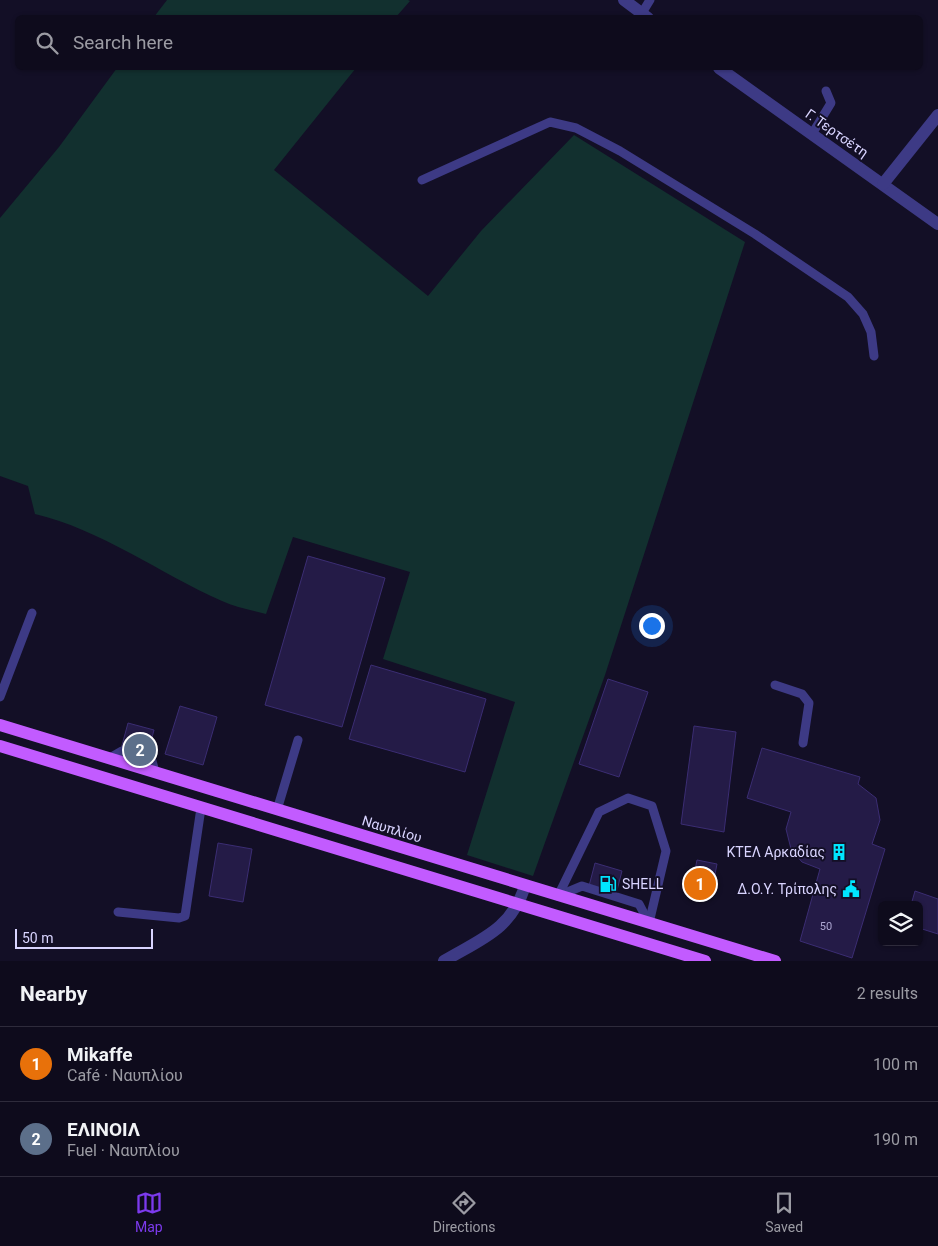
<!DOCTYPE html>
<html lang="en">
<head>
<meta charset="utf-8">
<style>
  :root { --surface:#0e0b1c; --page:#171425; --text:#f1f3f6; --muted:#9b9ba3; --line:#2e2b3b; --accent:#7c3aed }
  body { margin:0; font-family:Roboto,sans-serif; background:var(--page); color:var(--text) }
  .controls { position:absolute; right:15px; bottom:15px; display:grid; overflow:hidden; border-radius:8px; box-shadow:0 1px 4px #0004 }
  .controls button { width:45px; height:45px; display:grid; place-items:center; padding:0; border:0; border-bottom:1px solid var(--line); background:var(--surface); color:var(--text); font:25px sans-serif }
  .scale { position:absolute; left:15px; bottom:12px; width:138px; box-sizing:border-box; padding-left:5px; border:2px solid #d9d4ff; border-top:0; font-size:14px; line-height:18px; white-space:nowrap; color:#d9d4ff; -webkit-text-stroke:4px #130f26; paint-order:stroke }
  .you { position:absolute; left:651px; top:625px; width:18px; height:18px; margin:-12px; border:4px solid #fff; border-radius:50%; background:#1a73e8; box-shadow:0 0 0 8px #1a73e833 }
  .badge { display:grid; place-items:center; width:32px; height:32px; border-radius:50%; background:var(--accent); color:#fff; font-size:16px; font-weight:700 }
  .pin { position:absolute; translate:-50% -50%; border:2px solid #fff; box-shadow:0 1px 5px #0006 }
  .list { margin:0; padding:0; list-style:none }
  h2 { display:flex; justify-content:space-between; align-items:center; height:65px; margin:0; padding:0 20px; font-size:21px }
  h2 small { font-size:16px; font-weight:400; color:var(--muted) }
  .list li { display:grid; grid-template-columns:32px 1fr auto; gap:15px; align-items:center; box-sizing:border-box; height:75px; padding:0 20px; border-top:1px solid var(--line) }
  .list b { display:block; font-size:19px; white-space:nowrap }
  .list p { margin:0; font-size:16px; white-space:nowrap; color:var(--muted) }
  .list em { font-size:16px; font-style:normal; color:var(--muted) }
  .icon { flex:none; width:28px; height:28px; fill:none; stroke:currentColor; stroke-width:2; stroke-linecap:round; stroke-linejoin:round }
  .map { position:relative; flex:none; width:938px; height:961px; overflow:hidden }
  .search { position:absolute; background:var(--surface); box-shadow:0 1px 4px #0004; left:15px; right:15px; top:15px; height:55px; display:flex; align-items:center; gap:12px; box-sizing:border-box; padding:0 18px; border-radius:8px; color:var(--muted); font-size:19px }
  .sheet { height:215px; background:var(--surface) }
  nav { display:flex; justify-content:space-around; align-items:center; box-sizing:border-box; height:70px; border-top:1px solid var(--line); background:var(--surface); font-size:14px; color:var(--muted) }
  nav a { display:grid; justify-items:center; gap:2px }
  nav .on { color:var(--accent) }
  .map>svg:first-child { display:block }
  .green { fill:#12302f }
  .building { fill:#241b47; stroke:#3b2d73 }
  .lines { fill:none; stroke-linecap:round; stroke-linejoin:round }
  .lane { stroke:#3d3a85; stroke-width:9 }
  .street { stroke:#3d3a85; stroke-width:12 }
  .primary { stroke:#c25bff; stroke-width:12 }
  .labels { text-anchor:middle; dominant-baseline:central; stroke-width:4; stroke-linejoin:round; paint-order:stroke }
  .number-label { font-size:11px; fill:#aca6d1 }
  .street-label { font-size:14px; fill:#d9d4ff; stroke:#130f26 }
  .poi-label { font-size:14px; fill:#d9d4ff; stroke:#130f26; text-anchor:end }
</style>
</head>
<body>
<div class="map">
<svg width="938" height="961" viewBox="0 0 938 961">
  <rect width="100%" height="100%" fill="#130f26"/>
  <g class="green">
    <polygon points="167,0 408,0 410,1 396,17 154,17"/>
    <path d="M 117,68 L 356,68 L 274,170 L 428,296 L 481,231 L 574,135 L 745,242 L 605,675 L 533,876 L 467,855 L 515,702 L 383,659 L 410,572 L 293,537 L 266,614 C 251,610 235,607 222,601 C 161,574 100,529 35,514 L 28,486 L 0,476 L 0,218 L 59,147 Z"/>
  </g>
  <g class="building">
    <polygon points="308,556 385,578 342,727 265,705"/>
    <polygon points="371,665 486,699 465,772 349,739"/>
    <polygon points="608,679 648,692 619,777 579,764"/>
    <polygon points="180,706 217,717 203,765 165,754"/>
    <polygon points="128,723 154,730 147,756 121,749"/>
    <polygon points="694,726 736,732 724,832 681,824"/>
    <polygon points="762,748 860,777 858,784 876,798 880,820 872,844 885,849 852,958 800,941 820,869 802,862 791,849 786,829 791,812 747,798"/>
    <polygon points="218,843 252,849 243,902 209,896"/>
    <polygon points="697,860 717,864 711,895 691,891"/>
    <polygon points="595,863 622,871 616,894 589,886"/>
    <polygon points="915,891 938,899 938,934 919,928 919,905 911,905"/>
  </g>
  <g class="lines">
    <g class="lane">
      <polyline points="642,13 650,0"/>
      <polyline points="812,134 831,103 826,91"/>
      <polyline points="422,180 550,122 576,128 620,151 755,234 848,297 863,314 871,332 874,356"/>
      <polyline points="775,685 802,694 809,703 803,743"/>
      <polyline points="0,697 32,613"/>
      <polyline points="110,758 122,751 152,761 155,772"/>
      <polyline points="277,810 298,740"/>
      <polyline points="558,896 599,812 628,798 652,806 666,851 649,923"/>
      <polyline points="558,896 582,886 639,904 649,923"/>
      <polyline points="118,912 179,918 185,916 201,808"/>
    </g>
    <g class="street">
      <polyline points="624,0 648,18"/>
      <polyline points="719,68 938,224"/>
      <polyline points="883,184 938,115"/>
      <path d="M 444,961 C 481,939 511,930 525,886"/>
    </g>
    <g class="primary">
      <polyline points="0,725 775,961"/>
      <polyline points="0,746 705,961"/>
    </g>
  </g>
  <defs>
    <g id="building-bare" transform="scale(1.35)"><path d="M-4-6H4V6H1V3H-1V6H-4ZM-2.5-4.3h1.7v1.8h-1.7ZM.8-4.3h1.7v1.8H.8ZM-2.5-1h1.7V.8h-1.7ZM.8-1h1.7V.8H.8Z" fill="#00e5ff" stroke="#130f26" stroke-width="2.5" paint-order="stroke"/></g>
    <g id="fuel-bare" transform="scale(1.35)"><path d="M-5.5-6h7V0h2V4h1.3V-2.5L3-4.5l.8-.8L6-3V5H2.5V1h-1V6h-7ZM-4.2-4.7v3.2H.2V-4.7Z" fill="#00e5ff" stroke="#130f26" stroke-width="2.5" paint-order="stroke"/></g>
    <g id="civic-bare" transform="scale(1.35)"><path d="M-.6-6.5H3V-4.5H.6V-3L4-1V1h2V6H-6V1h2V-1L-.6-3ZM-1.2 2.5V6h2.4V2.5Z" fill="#00e5ff" stroke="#130f26" stroke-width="2.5" paint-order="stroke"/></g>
  </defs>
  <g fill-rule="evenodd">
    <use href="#building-bare" x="839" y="852"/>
    <use href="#fuel-bare" x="608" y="884"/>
    <use href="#civic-bare" x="851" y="889"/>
  </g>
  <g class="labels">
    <g class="number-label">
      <text x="826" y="926">50</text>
    </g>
    <g class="street-label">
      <text transform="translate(837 133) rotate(35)">Γ. Τερτσέτη</text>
      <text transform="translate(392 829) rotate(17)">Ναυπλίου</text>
    </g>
    <g class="poi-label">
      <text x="825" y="852">ΚΤΕΛ Αρκαδίας</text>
      <text x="622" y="884" text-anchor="start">SHELL</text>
      <text x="837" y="889">Δ.Ο.Υ. Τρίπολης</text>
    </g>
  </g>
</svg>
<div class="controls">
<button><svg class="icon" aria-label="layers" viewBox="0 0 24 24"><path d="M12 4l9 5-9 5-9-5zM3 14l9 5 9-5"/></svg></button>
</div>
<div class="scale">50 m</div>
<div class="you"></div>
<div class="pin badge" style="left:700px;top:884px;background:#e8710a">1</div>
<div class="pin badge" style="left:140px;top:750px;background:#5c6f8a">2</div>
<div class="search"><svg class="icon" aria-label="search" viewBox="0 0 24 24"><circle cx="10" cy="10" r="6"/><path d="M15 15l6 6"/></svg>Search here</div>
</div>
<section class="sheet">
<h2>Nearby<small>2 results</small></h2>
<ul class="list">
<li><span class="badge" style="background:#e8710a">1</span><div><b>Mikaffe</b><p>Café · Ναυπλίου</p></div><em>100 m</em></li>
<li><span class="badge" style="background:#5c6f8a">2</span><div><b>ΕΛΙΝΟΙΛ</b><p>Fuel · Ναυπλίου</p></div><em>190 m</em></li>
</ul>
</section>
<nav>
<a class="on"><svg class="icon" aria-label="map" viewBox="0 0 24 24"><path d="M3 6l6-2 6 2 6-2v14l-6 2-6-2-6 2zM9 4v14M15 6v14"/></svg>Map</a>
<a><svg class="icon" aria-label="directions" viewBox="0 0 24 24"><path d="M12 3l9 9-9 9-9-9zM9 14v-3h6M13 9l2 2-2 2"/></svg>Directions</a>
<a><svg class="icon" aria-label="saved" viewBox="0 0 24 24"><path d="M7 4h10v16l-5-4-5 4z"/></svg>Saved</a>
</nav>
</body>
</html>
